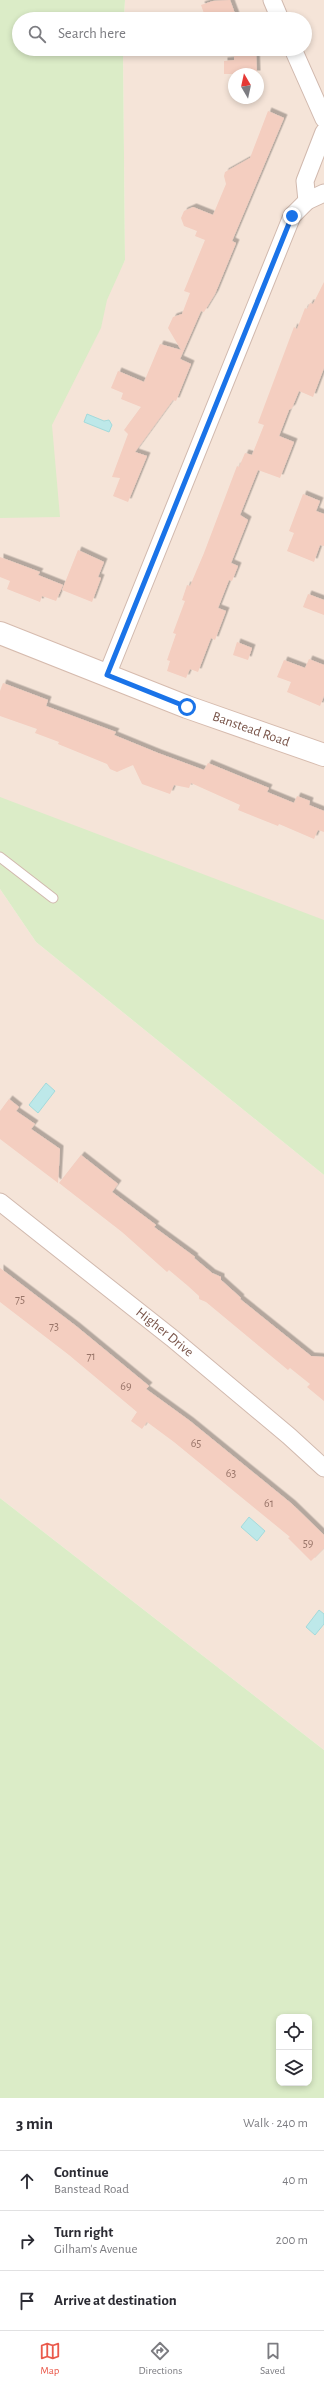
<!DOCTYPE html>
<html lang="en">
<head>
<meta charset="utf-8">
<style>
  :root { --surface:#fff; --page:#f2f2f3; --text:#2b2b33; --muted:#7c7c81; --line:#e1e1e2; --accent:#ea5a4c }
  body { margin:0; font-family:"Alegreya Sans",sans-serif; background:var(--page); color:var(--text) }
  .controls { position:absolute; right:12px; bottom:12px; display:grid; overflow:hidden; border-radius:8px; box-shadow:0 2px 6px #0003 }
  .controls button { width:36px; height:36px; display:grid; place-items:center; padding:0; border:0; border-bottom:1px solid var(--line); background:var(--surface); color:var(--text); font:20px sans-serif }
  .compass { position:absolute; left:228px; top:68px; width:36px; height:36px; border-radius:50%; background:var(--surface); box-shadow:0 2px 6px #0003; rotate:351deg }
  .stop { position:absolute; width:12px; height:12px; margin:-9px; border:3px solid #1a73e8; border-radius:50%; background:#fff }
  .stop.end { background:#1a73e8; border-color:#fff; box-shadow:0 1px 4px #0008 }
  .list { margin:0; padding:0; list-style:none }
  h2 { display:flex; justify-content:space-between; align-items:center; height:52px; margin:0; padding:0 16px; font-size:17px }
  h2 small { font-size:13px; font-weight:400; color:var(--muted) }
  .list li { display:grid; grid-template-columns:26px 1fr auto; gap:12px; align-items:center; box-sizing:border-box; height:60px; padding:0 16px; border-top:1px solid var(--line) }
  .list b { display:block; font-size:15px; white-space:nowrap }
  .list p { margin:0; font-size:13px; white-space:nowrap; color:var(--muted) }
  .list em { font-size:13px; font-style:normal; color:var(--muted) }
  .icon { flex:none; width:22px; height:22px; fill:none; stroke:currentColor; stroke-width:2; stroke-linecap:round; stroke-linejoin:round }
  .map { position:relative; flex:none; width:324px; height:2098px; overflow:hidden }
  .search { position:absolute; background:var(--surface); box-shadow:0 2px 6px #0003; left:12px; right:12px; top:12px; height:44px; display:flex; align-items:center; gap:10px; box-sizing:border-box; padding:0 14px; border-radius:22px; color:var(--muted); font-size:15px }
  .sheet { height:232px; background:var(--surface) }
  nav { display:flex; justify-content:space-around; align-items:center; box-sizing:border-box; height:56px; border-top:1px solid var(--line); background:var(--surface); font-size:11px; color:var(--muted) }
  nav a { display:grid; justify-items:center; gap:2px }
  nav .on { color:var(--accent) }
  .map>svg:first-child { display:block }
  .residential { fill:#f5e4d8; fill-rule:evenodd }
  .green { fill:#dbecc7; fill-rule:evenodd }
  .water { fill:#bde8e9; stroke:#a3dadb }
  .building { fill:#f4cec0; filter:url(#shadow) }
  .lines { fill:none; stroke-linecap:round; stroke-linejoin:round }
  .lane-casing { stroke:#d1b9ae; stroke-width:11 }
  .street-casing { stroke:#d1b9ae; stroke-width:19 }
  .secondary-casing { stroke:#d6bbae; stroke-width:24 }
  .lane { stroke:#fff; stroke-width:9 }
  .street { stroke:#fff; stroke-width:17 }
  .secondary { stroke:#fff; stroke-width:22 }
  .route { stroke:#1a73e8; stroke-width:5 }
  .labels { text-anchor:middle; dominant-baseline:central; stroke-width:3; stroke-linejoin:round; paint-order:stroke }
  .number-label { font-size:12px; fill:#987468 }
  .street-label { font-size:14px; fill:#7a564b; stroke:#fff8f1 }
</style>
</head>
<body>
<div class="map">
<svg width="324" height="2098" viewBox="0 0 324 2098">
  <defs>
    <filter id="shadow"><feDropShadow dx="3.5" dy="-3.5" stdDeviation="0" flood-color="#0004"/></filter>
  </defs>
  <rect width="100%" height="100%" fill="#fdf3ea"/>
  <g class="residential">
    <path d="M 125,0 L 324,0 L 324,923 L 0,798 L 0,497 L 125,260 L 123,49 L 305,49 L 305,19 L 124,19 ZM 234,74 L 258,74 L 258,98 L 234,98 Z"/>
    <polygon points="0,889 36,942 324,1175 324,1750 0,1498"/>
  </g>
  <g class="green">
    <polygon points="0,0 125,0 124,19 19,19 19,49 123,49 125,260 107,300 101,328 52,425 60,517 0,518"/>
    <polygon points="0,797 324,920 324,1175 36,942 0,889"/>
    <path d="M 0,1498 L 324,1750 L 324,2098 L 0,2098 ZM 279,2017 L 309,2017 L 309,2083 L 279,2083 Z"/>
  </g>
  <g class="water">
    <polygon points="87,414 104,421 109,420 112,425 109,432 84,422"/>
    <polygon points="46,1083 55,1091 38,1113 29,1105"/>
    <polygon points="249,1517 265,1531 257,1541 241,1527"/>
    <polygon points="319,1610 324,1614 324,1624 315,1635 306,1627"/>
  </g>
  <g class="building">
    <polygon points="230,0 237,19 206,19 201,5 213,1"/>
    <polygon points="234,51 256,51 257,74 224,74 224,61 234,60"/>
    <polygon points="268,111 284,118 232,241 236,243 215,294 204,312 201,311 180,359 191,364 176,401 173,400 135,452 147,456 128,502 113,496 120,478 112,477 128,434 124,430 141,407 121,399 123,393 111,388 118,371 144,382 160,344 181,350 168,328 173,317 182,314 190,293 184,291 205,240 195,236 197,231 184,226 181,218 184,211 193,207 213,215 226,184 224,176 225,172 250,158"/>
    <polygon points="324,282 324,368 313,397 299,391 292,408 289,410 279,436 294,442 280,478 258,470 240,515 248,520 231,563 238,566 232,581 229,580 218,608 226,611 215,640 211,638 198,672 190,669 186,678 167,671 170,661 167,660 176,634 173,633 185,601 182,600 187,585 190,586 204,553 237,466 239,467 245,453 252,455 264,425 258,423 294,327 297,329 305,308 307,309 310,303 313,304"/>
    <polygon points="303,494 320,501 316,511 324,514 324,546 320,545 314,562 287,551 294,533 289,531"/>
    <polygon points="78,550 104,562 98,577 101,578 92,602 62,590"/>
    <polygon points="0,557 40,572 38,575 63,585 56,601 42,596 40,602 7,589 10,581 0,577"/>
    <polygon points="308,594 324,600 324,615 303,607"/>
    <polygon points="237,642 252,648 248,660 233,655"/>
    <polygon points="309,659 324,665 324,696 320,706 287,692 291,682 277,677 284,660 305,668"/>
    <polygon points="3,683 48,700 46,706 116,732 114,735 158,753 204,770 208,763 269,788 267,792 294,803 297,796 310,801 309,805 324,811 324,832 318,830 314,839 279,824 278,826 238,810 240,805 191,783 189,788 174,785 170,794 142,784 133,765 117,772 110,769 107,764 58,744 59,742 35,733 37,729 0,716 0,691"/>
    <polygon points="9,1099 19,1107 16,1111 35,1124 31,1129 60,1149 58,1183 0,1139 0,1111"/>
    <polygon points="81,1155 118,1184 112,1192 156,1225 154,1227 195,1257 194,1258 212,1273 221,1277 221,1280 241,1298 240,1299 311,1356 324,1357 324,1401 307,1387 310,1384 290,1368 288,1370 206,1302 199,1299 199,1296 188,1286 169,1270 167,1272 122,1232 59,1183"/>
    <polygon points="0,1268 76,1326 149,1386 146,1389 190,1421 292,1504 324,1535 324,1548 311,1561 288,1538 290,1537 174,1442 147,1422 142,1429 131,1421 137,1412 69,1355 0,1302"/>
  </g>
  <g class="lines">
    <g class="lane-casing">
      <polyline id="lane" points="0,857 53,898"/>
    </g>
    <g class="street-casing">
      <g id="street">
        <polyline points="272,0 280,19"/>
        <polyline points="293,49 324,119"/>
        <polyline points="307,201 305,181 324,132"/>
        <polyline points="107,675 292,216 307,201 324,193"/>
        <path id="s1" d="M 0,1202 L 172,1338 L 289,1436 L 324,1468"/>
      </g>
    </g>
    <g class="secondary-casing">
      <g id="secondary">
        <path id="s2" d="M 0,633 L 187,707 L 324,755"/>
      </g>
    </g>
    <use href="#lane" class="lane"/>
    <use href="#street" class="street"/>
    <use href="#secondary" class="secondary"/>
  </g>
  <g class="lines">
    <polyline class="route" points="187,707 107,675 292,216"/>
  </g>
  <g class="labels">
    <g class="number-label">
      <text x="20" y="1299">75</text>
      <text x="54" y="1326">73</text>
      <text x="91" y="1356">71</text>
      <text x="126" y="1386">69</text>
      <text x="196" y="1443">65</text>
      <text x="231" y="1473">63</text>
      <text x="269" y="1503">61</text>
      <text x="308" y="1543">59</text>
    </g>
    <g class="street-label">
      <text stroke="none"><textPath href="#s2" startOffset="269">Banstead Road</textPath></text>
      <text stroke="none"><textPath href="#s1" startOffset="210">Higher Drive</textPath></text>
    </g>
  </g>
</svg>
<div class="controls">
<button><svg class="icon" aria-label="locate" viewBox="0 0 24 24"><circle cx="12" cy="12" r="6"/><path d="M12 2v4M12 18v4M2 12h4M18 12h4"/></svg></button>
<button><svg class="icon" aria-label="layers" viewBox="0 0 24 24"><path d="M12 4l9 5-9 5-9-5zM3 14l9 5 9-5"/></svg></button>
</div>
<svg class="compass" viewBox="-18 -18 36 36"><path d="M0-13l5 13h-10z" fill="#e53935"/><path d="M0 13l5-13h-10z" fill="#7c7c81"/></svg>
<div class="stop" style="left:187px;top:707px"></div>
<div class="stop end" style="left:292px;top:216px"></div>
<div class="search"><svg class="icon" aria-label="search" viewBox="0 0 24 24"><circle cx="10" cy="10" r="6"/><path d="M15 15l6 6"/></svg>Search here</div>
</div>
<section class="sheet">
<h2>3 min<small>Walk · 240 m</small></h2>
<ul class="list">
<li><svg class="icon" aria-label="ahead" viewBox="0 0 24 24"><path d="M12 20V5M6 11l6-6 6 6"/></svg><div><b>Continue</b><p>Banstead Road</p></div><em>40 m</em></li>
<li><svg class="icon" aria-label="right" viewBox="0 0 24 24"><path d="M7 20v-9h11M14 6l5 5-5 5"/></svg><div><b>Turn right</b><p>Gilham's Avenue</p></div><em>200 m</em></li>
<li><svg class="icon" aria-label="arrive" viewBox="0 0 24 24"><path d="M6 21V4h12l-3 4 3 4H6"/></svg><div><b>Arrive at destination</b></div></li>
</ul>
</section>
<nav>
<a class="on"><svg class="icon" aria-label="map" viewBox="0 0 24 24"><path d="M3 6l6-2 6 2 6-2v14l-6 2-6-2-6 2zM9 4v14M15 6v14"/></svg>Map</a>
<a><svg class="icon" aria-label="directions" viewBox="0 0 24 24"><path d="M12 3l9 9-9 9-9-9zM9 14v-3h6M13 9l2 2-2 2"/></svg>Directions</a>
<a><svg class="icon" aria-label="saved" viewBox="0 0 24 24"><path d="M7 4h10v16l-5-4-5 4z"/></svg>Saved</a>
</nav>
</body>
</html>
